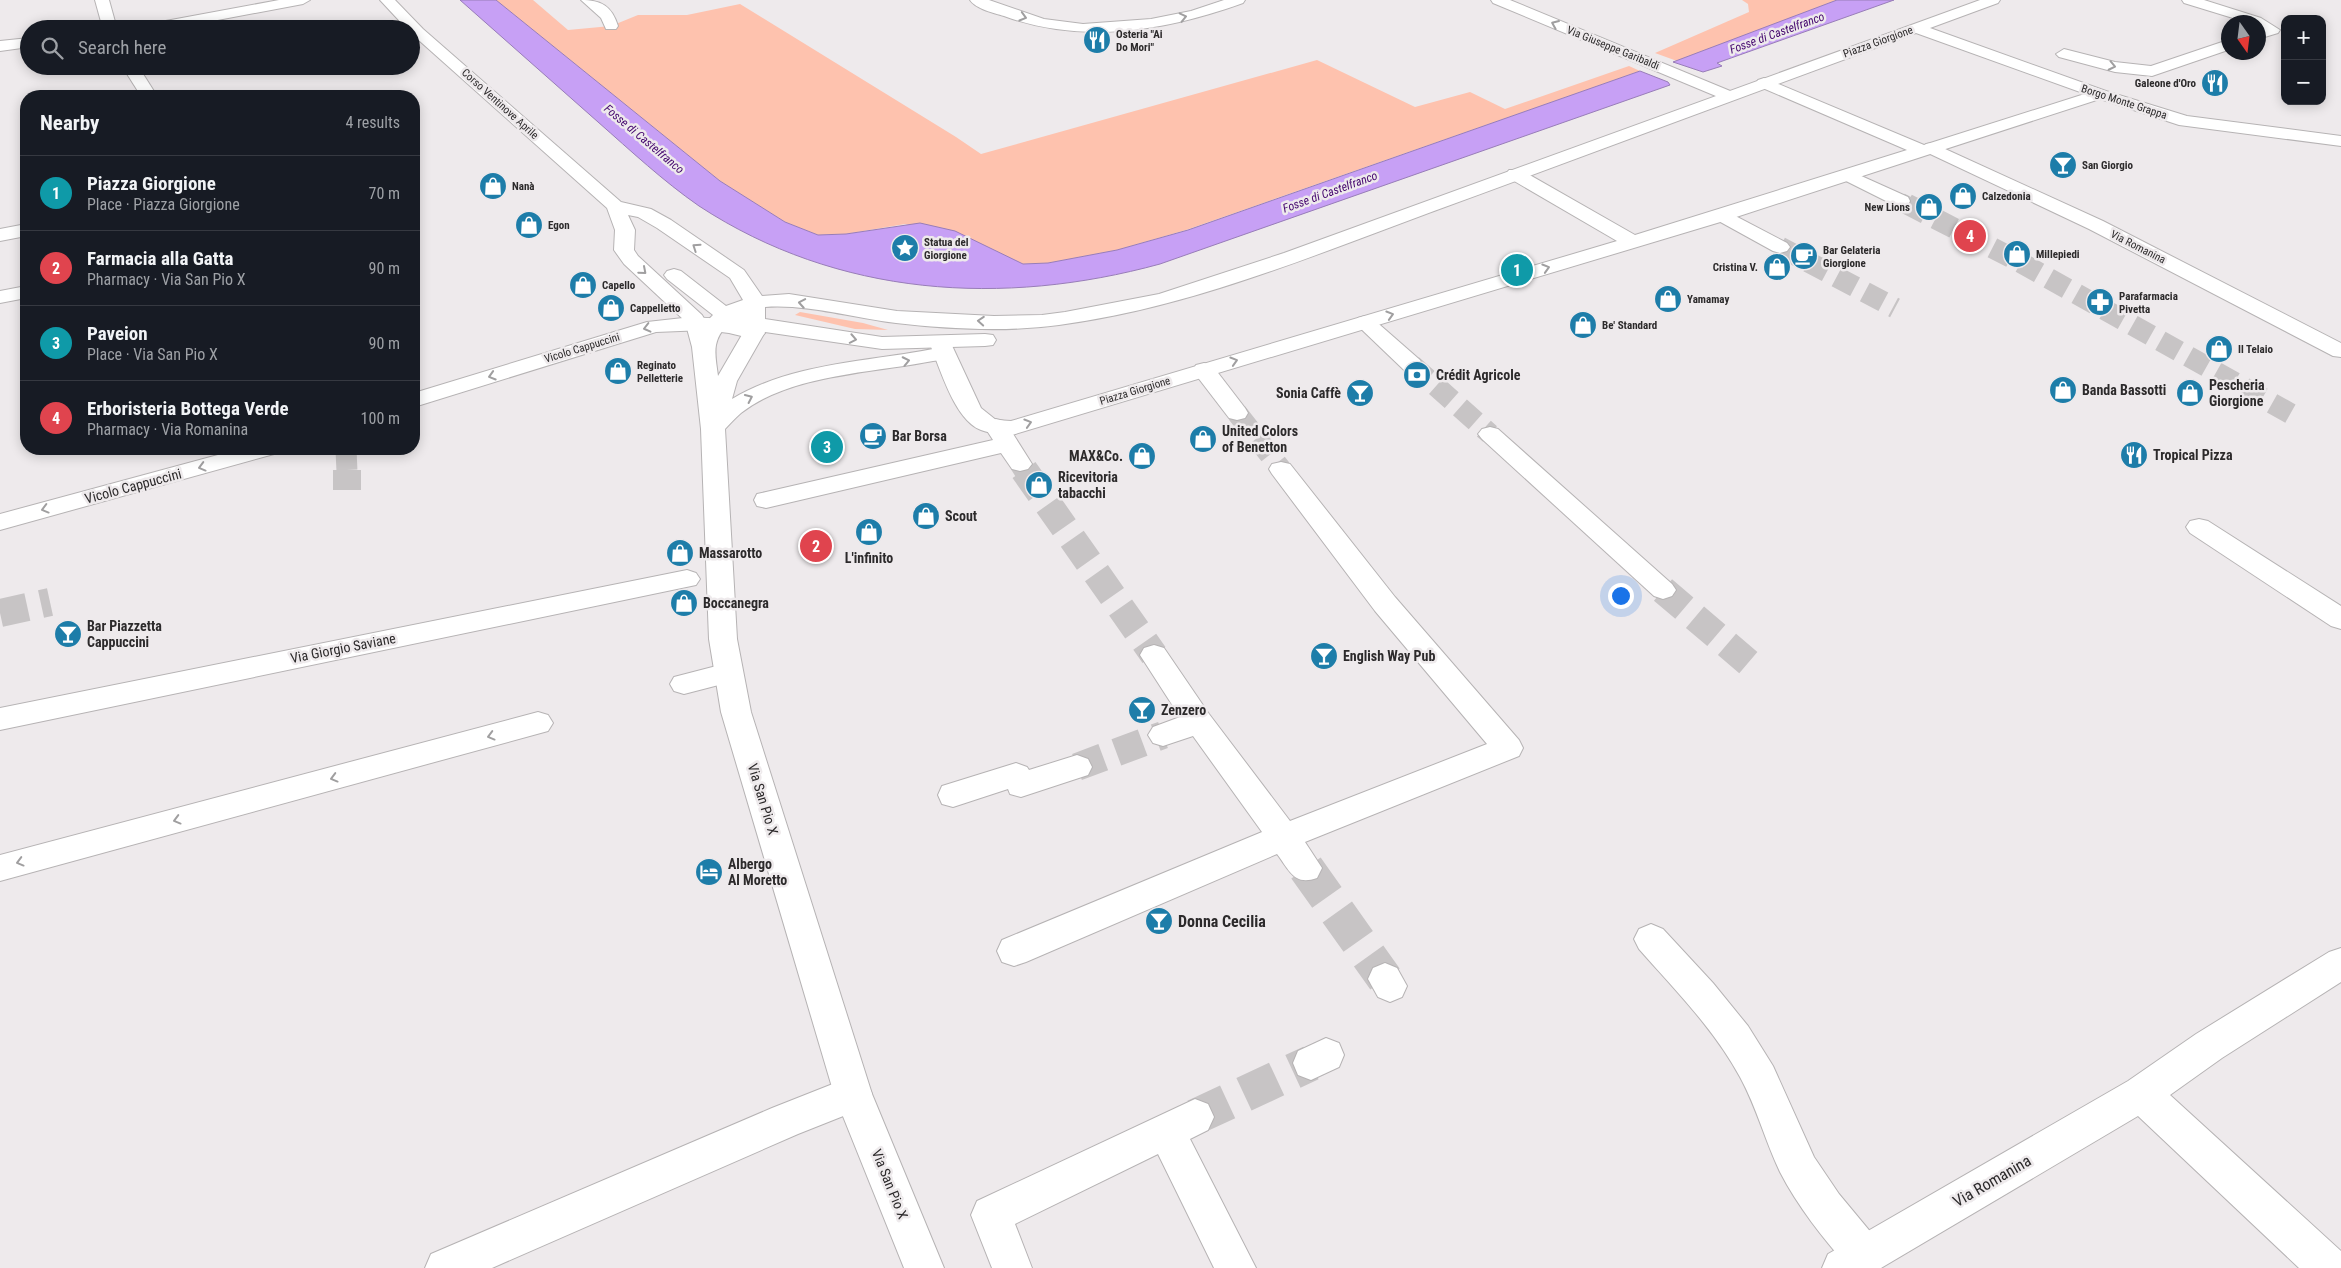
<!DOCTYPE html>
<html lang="en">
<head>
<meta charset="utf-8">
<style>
  :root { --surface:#171b24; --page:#242831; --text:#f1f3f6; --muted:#9ea1a6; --line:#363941; --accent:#b45309 }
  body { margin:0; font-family:"Roboto Condensed",sans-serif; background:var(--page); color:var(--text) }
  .controls { position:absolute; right:15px; top:15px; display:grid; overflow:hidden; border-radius:10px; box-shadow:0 2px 12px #0003 }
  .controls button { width:45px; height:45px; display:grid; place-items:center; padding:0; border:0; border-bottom:1px solid var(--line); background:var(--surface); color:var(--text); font:25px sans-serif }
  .compass { position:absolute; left:2221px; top:15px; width:45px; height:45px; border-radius:50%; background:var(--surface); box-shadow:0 2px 12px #0003; rotate:166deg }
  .you { position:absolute; left:1620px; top:595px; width:18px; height:18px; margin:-12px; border:4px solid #fff; border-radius:50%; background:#1a73e8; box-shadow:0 0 0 8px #1a73e833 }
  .badge { display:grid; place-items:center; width:32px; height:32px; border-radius:50%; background:var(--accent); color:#fff; font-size:16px; font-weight:700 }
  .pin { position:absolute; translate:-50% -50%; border:2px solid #fff; box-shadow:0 1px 5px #0006 }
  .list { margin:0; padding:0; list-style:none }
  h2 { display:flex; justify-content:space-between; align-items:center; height:65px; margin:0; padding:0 20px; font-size:21px }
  h2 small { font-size:16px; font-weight:400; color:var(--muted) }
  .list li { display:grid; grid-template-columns:32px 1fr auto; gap:15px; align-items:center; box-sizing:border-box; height:75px; padding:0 20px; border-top:1px solid var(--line) }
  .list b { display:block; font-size:19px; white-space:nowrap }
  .list p { margin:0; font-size:16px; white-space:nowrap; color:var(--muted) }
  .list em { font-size:16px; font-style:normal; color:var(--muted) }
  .icon { flex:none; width:28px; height:28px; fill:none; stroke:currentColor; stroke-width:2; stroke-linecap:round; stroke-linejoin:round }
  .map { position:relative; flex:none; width:2341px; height:1268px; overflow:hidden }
  .search { position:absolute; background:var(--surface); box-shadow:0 2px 12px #0003; left:20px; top:20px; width:400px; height:55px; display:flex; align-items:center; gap:12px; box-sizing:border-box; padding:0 18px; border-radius:28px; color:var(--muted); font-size:19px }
  .panel { position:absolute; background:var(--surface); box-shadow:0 2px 12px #0003; left:20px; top:90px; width:400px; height:365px; border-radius:20px }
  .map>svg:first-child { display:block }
  .green { fill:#fec2ae }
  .water { fill:#c7a0f5; stroke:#987db8 }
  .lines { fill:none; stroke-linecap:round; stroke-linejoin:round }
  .pedestrian-tunnel-far3 { stroke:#c7c4c5; stroke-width:16; stroke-dasharray:16 8; stroke-linecap:butt }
  .pedestrian-tunnel-far2 { stroke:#c7c4c5; stroke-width:21; stroke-dasharray:21 11; stroke-linecap:butt }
  .pedestrian-tunnel-far1 { stroke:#c7c4c5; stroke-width:28; stroke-dasharray:28 14; stroke-linecap:butt }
  .pedestrian-tunnel { stroke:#c7c4c5; stroke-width:36; stroke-dasharray:36 18; stroke-linecap:butt }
  .service-casing { stroke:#b6b3b4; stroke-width:2 }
  .pedestrian-casing { stroke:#b6b3b4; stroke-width:2 }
  .minor-casing { stroke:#b6b3b4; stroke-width:2 }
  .tertiary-casing { stroke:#b6b3b4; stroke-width:2 }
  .service { fill:#fff; fill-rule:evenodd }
  .pedestrian { fill:#fff; fill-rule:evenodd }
  .minor { fill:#fff; fill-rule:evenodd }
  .tertiary { fill:#fff; fill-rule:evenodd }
  .oneway { stroke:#a09fa0 }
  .labels { text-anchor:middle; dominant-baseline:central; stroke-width:5; stroke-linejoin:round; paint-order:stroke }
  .far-poi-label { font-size:11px; font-weight:bold; fill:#2c2a2b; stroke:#eeeaec; text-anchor:start }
  .far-street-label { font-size:11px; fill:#2c2a2b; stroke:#eeeaec }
  .far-water-label { font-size:12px; font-style:italic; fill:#44066e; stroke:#eeeaec }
  .poi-label { font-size:14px; font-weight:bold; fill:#2c2a2b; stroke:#eeeaec; text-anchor:start }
  .street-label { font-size:14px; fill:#2c2a2b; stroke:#eeeaec }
  .near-poi-label { font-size:16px; font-weight:bold; fill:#2c2a2b; stroke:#eeeaec; text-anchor:start }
  .near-street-label { font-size:16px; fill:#2c2a2b; stroke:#eeeaec }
</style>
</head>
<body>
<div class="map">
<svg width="2341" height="1268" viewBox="0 0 2341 1268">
  <rect width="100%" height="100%" fill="#eeeaec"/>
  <g class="green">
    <polygon points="496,0 533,0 568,30 611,26 638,15 687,15 740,4 956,137 981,154 1317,60 1415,107 1470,92 1505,109 1629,66 1640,71 1186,230 1117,250 1048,263 1023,264 981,244 905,224 846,234 818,235 785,222 720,181"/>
    <polygon points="1742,0 1837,0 1677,61 1655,53 1749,12 1748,4"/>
    <polygon points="800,312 863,323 888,330 855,329 795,315"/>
  </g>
  <g class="water">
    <path d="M 460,0 L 496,0 L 720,181 L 785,222 L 818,235 L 846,234 L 920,223 L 955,231 L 1023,264 L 1048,263 L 1117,250 L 1188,230 L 1640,71 L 1668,82 L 1670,85 L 1160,264 C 1003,307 838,297 699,206 C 663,181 631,151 598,122 C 552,81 506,41 460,0 Z"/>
    <polygon points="1837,0 1894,0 1717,63 1722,66 1703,72 1673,62"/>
  </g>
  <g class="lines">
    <polyline class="pedestrian-tunnel-far3" points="1901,201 1909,205"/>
    <g class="pedestrian-tunnel-far2">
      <polyline points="1907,204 2016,260 2293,415"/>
      <polyline points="1780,247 1895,308"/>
      <polyline points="1412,365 1490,434"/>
      <polyline points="1237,413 1281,469"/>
      <polyline points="346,449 347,472"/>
      <polyline points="1020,464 1025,472"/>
    </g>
    <g class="pedestrian-tunnel-far1">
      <polyline points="347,470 347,490"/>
      <polyline points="1024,470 1154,655"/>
      <polyline points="1663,590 1750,664"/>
      <polyline points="0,613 50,602"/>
      <polyline points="1077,767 1163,735"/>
    </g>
    <g class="pedestrian-tunnel">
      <polyline points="1306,868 1385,979"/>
      <polyline points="1195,1117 1311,1063"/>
    </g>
    <g class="service-casing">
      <g id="service">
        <polygon points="2182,0 2204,0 2261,18 2280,30 2278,33 2258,39 2258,30 2260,29 2258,22 2246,22 2184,3"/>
        <polygon points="2228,40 2228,50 2152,76 2115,72 2059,57 2056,54 2064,49 2115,62 2151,66"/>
        <path d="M 1764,78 L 1924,145 L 2094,91 L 2106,91 L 2108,94 L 2106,97 L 1727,220 L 1012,435 C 1002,434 991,434 981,430 C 954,420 940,367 929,342 L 932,337 L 940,336 L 948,337 L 981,408 L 996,420 L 1011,421 L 1617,241 L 1509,178 L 1506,174 L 1509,170 L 1521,170 L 1635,235 L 1907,150 L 1758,86 L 1756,83 L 1758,80 Z"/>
        <polygon points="26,224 26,236 0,241 0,229"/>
        <polygon points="26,286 26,298 0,303 0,291"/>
        <polygon points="2199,519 2208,521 2341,606 2341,629 2331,626 2190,533 2186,527 2190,521"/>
        <polygon points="728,663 738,666 742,673 738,680 684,694 674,691 670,684 674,677"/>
        <polygon points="538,712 548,715 553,723 548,731 0,881 0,855"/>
        <path d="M 1651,924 L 1663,929 L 1713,983 L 1748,1026 L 1773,1066 L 1814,1157 L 1839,1194 L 1878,1241 L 1884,1255 L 1879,1268 L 1849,1268 C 1823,1238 1798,1207 1780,1172 C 1765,1141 1757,1108 1740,1077 C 1714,1029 1675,990 1639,949 L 1634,939 L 1639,929 Z"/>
        <polygon points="853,1076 866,1081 872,1094 866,1107 798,1134 492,1268 425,1268 431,1254 772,1108"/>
      </g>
    </g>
    <g class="pedestrian-casing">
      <g id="pedestrian">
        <polygon points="1932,143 2103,221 2341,343 2341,357 2333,356 2089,229 1926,152 1923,148 1926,144"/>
        <polygon points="1848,170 1908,197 1910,201 1908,205 1894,205 1842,179 1839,175 1842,171"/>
        <polygon points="1722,209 1787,243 1790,247 1787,251 1780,253 1773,251 1715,219 1713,215 1715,211"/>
        <polygon points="1365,316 1372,318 1420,360 1423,365 1420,370 1412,372 1404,370 1358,326 1355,322 1358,318"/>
        <polygon points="1204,363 1212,365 1245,408 1248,413 1245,418 1237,420 1229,418 1196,375 1193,370 1196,365"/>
        <polygon points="996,419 1004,421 1008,426 1032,464 1028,469 1020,471 1012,469 1001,453 766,508 757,506 754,500 757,494 766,492 993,440 984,426 988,421"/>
        <polygon points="1490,427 1498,429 1672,584 1676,590 1672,596 1663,599 1654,596 1482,439 1478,434 1482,429"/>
        <path d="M 1281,462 L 1290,464 L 1395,597 L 1519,740 L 1523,748 L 1519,756 L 1305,842 L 1322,868 L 1317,878 C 1294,886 1290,871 1277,854 L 1026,962 L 1014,966 L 1002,962 L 997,951 L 1002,940 L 1262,832 L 1193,736 L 1163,746 L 1153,743 L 1148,735 L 1153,727 L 1180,717 L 1140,655 L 1144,648 L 1154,645 L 1164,648 L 1209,714 L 1290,821 L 1487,744 L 1375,611 L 1272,474 L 1269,469 L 1272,464 Z"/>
        <polygon points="687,570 696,573 700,579 696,585 0,730 0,708"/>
        <polygon points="1077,755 1088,759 1092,767 1088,775 1021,797 1010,794 1008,789 953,807 942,804 938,795 942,786 1016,763 1027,767 1029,770"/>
        <polygon points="1385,963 1397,968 1407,986 1402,997 1390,1002 1378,997 1368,979 1373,968"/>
        <polygon points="1326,1038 1339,1043 1344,1055 1339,1067 1311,1080 1298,1075 1293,1063 1298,1051"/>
        <polygon points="1195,1099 1208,1104 1214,1117 1208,1130 1190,1139 1256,1268 1214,1268 1158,1154 1015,1224 1032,1268 992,1268 971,1215 977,1201"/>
      </g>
    </g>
    <g class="minor-casing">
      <g id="minor">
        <polygon points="95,0 109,0 117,29 103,29"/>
        <path d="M 581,0 C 601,0 612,6 618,26 L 616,29 L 606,29 L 601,18 Z"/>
        <path d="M 970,0 L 989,0 L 1044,19 L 1083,24 L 1151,19 L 1191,11 L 1224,0 L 1245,0 L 1243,3 C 1165,31 1083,45 1004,16 C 994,13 976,9 970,0 Z"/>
        <polygon points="1491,0 1510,0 1735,93 1737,96 1735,99 1723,99 1493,3"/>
        <polygon points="122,66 138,66 157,96 141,96"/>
        <path d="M 692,317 C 709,318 755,320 765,333 L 761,337 L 754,339 L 729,333 L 705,330 L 656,332 L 414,407 L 414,393 L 647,322 Z"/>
        <polygon points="240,449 278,449 274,454 0,530 0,514"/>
        <polygon points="2341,948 2341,982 2222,1058 2170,1095 2341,1251 2341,1268 2299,1268 2138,1116 1881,1268 1822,1268 1828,1254 2128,1081 2196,1034 2329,952"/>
      </g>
    </g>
    <g class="tertiary-casing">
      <g id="tertiary">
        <polygon points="279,0 310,0 303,4 170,29 137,29 144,25"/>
        <path d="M 380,0 L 395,0 L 423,29 L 621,202 L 651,209 L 671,220 L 744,270 L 762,296 L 789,294 L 897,311 L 994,316 L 1042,315 L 1065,312 L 1159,294 L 1284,253 L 1980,0 L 2000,0 L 1998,3 L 1930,28 L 2106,91 L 2187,116 L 2341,136 L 2341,146 L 2179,125 L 2094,97 L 1916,33 C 1756,92 1595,152 1434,211 C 1312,256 1189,308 1059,325 C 1009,332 947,329 896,323 C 853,318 809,304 765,307 L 765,319 L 882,337 L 985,334 L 993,335 L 996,340 L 993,345 L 985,346 L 882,349 L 765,332 L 737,381 L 732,399 C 792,363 866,362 933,349 L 941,350 L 944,355 L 941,360 L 933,361 C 873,373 791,374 741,413 C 735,418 730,424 725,429 L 737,639 L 751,712 L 872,1094 L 944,1268 L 904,1268 L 834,1094 L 721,712 L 709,639 L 701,429 L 692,347 L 685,321 L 624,264 L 614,250 L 615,230 L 607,208 L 413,35 L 411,29 L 407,29 ZM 628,215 L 638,217 L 657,228 L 730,278 L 743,300 L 726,306 L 681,271 L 674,269 L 667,271 L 664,275 L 667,279 L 713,315 L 706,322 L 702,315 L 638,256 L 634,250 L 635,230 ZM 729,323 L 744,328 L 743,333 L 718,376 C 715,353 711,341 729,323 Z"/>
        <polygon points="29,38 29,47 0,51 0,41"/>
      </g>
    </g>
    <use href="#service" class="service"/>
    <use href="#pedestrian" class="pedestrian"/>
    <use href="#minor" class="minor"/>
    <use href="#tertiary" class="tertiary"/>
  </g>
  <defs><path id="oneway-chevron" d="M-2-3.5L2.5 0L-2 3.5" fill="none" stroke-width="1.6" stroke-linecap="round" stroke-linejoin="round" transform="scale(1.25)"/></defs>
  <g class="oneway">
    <use href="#oneway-chevron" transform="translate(1023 17) rotate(16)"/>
    <use href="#oneway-chevron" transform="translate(1183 17) rotate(-13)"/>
    <use href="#oneway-chevron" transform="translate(1555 24) rotate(-157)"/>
    <use href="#oneway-chevron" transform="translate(2112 66) rotate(12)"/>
    <use href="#oneway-chevron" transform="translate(696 247) rotate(-146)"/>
    <use href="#oneway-chevron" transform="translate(1546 268) rotate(-17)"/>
    <use href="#oneway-chevron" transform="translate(643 271) rotate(41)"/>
    <use href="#oneway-chevron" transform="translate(802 303) rotate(-170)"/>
    <use href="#oneway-chevron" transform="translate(1390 315) rotate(-17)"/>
    <use href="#oneway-chevron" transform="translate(981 321) rotate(-176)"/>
    <use href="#oneway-chevron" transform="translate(647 328) rotate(166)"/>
    <use href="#oneway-chevron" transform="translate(853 339) rotate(11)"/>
    <use href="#oneway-chevron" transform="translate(906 361) rotate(-12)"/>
    <use href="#oneway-chevron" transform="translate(1234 361) rotate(-17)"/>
    <use href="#oneway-chevron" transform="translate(492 376) rotate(163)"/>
    <use href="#oneway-chevron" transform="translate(749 398) rotate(-25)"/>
    <use href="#oneway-chevron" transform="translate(1028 423) rotate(-17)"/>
    <use href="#oneway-chevron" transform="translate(202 467) rotate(165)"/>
    <use href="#oneway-chevron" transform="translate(45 509) rotate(165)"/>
    <use href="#oneway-chevron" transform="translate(491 736) rotate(165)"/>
    <use href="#oneway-chevron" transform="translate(334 778) rotate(165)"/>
    <use href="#oneway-chevron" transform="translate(177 820) rotate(165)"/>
    <use href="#oneway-chevron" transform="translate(20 862) rotate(165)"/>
  </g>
  <defs>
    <g id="restaurant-disc" transform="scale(1.4375)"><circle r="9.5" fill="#1d7da9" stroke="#eeeaec"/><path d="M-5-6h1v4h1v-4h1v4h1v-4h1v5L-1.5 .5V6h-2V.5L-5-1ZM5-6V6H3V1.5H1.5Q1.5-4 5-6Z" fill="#fff"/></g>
    <g id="bar-disc" transform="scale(1.4375)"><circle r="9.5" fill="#1d7da9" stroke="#eeeaec"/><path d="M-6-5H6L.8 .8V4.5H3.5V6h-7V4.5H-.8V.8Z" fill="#fff"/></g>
    <g id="shop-disc" transform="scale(1.4375)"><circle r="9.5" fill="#1d7da9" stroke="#eeeaec"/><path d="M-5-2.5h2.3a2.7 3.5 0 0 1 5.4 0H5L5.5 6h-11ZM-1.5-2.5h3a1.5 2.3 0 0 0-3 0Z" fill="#fff"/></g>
    <g id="sight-disc" transform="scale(1.4375)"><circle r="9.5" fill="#1d7da9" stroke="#eeeaec"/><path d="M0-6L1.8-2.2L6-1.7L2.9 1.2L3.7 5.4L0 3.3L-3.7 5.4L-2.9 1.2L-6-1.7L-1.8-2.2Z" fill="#fff"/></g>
    <g id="cafe-disc" transform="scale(1.4375)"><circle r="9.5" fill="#1d7da9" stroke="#eeeaec"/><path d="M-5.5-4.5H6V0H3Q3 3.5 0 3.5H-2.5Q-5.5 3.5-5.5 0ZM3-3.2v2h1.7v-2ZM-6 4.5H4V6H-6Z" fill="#fff"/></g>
    <g id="pharmacy-disc" transform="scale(1.4375)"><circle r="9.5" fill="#1d7da9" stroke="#eeeaec"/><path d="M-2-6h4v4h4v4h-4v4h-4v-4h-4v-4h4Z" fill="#fff"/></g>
    <g id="bank-disc" transform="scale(1.4375)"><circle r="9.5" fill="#1d7da9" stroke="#eeeaec"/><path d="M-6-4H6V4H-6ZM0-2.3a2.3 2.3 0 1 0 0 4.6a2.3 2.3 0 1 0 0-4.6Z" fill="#fff"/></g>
    <g id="hotel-disc" transform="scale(1.4375)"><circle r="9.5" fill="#1d7da9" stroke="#eeeaec"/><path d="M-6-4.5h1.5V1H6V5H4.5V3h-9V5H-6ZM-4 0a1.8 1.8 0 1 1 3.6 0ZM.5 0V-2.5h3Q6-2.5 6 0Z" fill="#fff"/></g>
  </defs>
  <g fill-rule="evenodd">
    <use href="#restaurant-disc" x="1097" y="40"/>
    <use href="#restaurant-disc" x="2215" y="83"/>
    <use href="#bar-disc" x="2063" y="165"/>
    <use href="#shop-disc" x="493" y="186"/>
    <use href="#shop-disc" x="1963" y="196"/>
    <use href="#shop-disc" x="1929" y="207"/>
    <use href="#shop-disc" x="529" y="225"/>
    <use href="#sight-disc" x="905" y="248"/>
    <use href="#shop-disc" x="2017" y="254"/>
    <use href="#cafe-disc" x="1804" y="256"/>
    <use href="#shop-disc" x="1777" y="267"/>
    <use href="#shop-disc" x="583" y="285"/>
    <use href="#shop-disc" x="1668" y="299"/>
    <use href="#pharmacy-disc" x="2100" y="302"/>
    <use href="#shop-disc" x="611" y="308"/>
    <use href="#shop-disc" x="1583" y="325"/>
    <use href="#shop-disc" x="2219" y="349"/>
    <use href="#shop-disc" x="618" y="371"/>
    <use href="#bank-disc" x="1417" y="375"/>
    <use href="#shop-disc" x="2063" y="390"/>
    <use href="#bar-disc" x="1360" y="393"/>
    <use href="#shop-disc" x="2190" y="393"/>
    <use href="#cafe-disc" x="873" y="436"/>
    <use href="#shop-disc" x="1203" y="439"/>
    <use href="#restaurant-disc" x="2134" y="455"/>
    <use href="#shop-disc" x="1142" y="456"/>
    <use href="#shop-disc" x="1039" y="485"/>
    <use href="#shop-disc" x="926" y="516"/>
    <use href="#shop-disc" x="869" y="532"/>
    <use href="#shop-disc" x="680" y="553"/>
    <use href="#shop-disc" x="684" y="603"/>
    <use href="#bar-disc" x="68" y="634"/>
    <use href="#bar-disc" x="1324" y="656"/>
    <use href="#bar-disc" x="1142" y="710"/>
    <use href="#hotel-disc" x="709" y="872"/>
    <use href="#bar-disc" x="1159" y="921"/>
  </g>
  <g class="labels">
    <g class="far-poi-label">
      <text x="1116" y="34">Osteria "Ai<tspan x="1116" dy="13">Do Mori"</tspan></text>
      <text x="2196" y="83" text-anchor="end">Galeone d'Oro</text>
      <text x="2082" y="165">San Giorgio</text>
      <text x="512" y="186">Nanà</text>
      <text x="1982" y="196">Calzedonia</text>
      <text x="1910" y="207" text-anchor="end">New Lions</text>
      <text x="548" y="225">Egon</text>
      <text x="924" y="242">Statua del<tspan x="924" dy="13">Giorgione</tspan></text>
      <text x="1823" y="250">Bar Gelateria<tspan x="1823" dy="13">Giorgione</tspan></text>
      <text x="2036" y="254">Millepiedi</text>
      <text x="1758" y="267" text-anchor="end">Cristina V.</text>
      <text x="602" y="285">Capello</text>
      <text x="2119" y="296">Parafarmacia<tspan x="2119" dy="13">Pivetta</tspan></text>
      <text x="1687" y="299">Yamamay</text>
      <text x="630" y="308">Cappelletto</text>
      <text x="1602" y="325">Be' Standard</text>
      <text x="2238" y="349">Il Telaio</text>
      <text x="637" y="365">Reginato<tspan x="637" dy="13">Pelletterie</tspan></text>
    </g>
    <g class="far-street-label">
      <text transform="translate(1878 42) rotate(-20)">Piazza Giorgione</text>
      <text transform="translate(1613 48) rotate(22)">Via Giuseppe Garibaldi</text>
      <text transform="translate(2124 102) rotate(18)">Borgo Monte Grappa</text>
      <text transform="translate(500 104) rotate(42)">Corso Ventinove Aprile</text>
      <text transform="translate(2138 247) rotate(27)">Via Romanina</text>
      <text transform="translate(582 348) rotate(-17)">Vicolo Cappuccini</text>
      <text transform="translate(1135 391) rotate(-17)">Piazza Giorgione</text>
    </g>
    <g class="far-water-label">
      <text transform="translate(1777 33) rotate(-20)">Fosse di Castelfranco</text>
      <text transform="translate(644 139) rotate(40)">Fosse di Castelfranco</text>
      <text transform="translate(1330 192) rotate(-20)">Fosse di Castelfranco</text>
    </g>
    <g class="poi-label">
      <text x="1436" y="375">Crédit Agricole</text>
      <text x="2209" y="385">Pescheria<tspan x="2209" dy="16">Giorgione</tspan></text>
      <text x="2082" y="390">Banda Bassotti</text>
      <text x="1341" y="393" text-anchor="end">Sonia Caffè</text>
      <text x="1222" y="431">United Colors<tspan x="1222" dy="16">of Benetton</tspan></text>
      <text x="892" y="436">Bar Borsa</text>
      <text x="2153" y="455">Tropical Pizza</text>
      <text x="1123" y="456" text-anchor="end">MAX&amp;Co.</text>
      <text x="1058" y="477">Ricevitoria<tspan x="1058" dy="16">tabacchi</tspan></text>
      <text x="945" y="516">Scout</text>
      <text x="699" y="553">Massarotto</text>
      <text x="869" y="558" text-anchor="middle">L'infinito</text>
      <text x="703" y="603">Boccanegra</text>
      <text x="87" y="626">Bar Piazzetta<tspan x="87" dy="16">Cappuccini</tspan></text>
      <text x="1343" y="656">English Way Pub</text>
      <text x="1161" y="710">Zenzero</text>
      <text x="728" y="864">Albergo<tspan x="728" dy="16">Al Moretto</tspan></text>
    </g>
    <g class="street-label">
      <text transform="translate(133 486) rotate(-15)">Vicolo Cappuccini</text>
      <text transform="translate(343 648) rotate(-11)">Via Giorgio Saviane</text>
      <text transform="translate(763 799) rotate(73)">Via San Pio X</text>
      <text transform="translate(890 1184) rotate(68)">Via San Pio X</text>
    </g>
    <g class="near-poi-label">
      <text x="1178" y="921">Donna Cecilia</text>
    </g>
    <g class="near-street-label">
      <text transform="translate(1992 1181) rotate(-30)">Via Romanina</text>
    </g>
  </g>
</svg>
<div class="controls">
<button>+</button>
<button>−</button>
</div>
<svg class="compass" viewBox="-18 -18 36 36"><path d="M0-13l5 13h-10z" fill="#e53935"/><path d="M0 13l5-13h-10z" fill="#9ea1a6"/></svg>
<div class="you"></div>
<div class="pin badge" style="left:1517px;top:270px;background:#0f9aa8">1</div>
<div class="pin badge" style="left:816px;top:546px;background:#e0444e">2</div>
<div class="pin badge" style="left:827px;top:447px;background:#0f9aa8">3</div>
<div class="pin badge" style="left:1970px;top:236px;background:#e0444e">4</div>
<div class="search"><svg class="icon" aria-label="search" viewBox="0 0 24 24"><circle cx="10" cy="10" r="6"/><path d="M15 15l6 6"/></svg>Search here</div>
<section class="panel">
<h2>Nearby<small>4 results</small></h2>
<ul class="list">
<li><span class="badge" style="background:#0f9aa8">1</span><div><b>Piazza Giorgione</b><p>Place · Piazza Giorgione</p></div><em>70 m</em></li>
<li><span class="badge" style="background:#e0444e">2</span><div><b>Farmacia alla Gatta</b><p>Pharmacy · Via San Pio X</p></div><em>90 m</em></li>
<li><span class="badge" style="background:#0f9aa8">3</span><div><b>Paveion</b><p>Place · Via San Pio X</p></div><em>90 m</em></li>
<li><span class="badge" style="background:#e0444e">4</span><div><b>Erboristeria Bottega Verde</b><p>Pharmacy · Via Romanina</p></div><em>100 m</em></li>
</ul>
</section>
</div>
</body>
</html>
